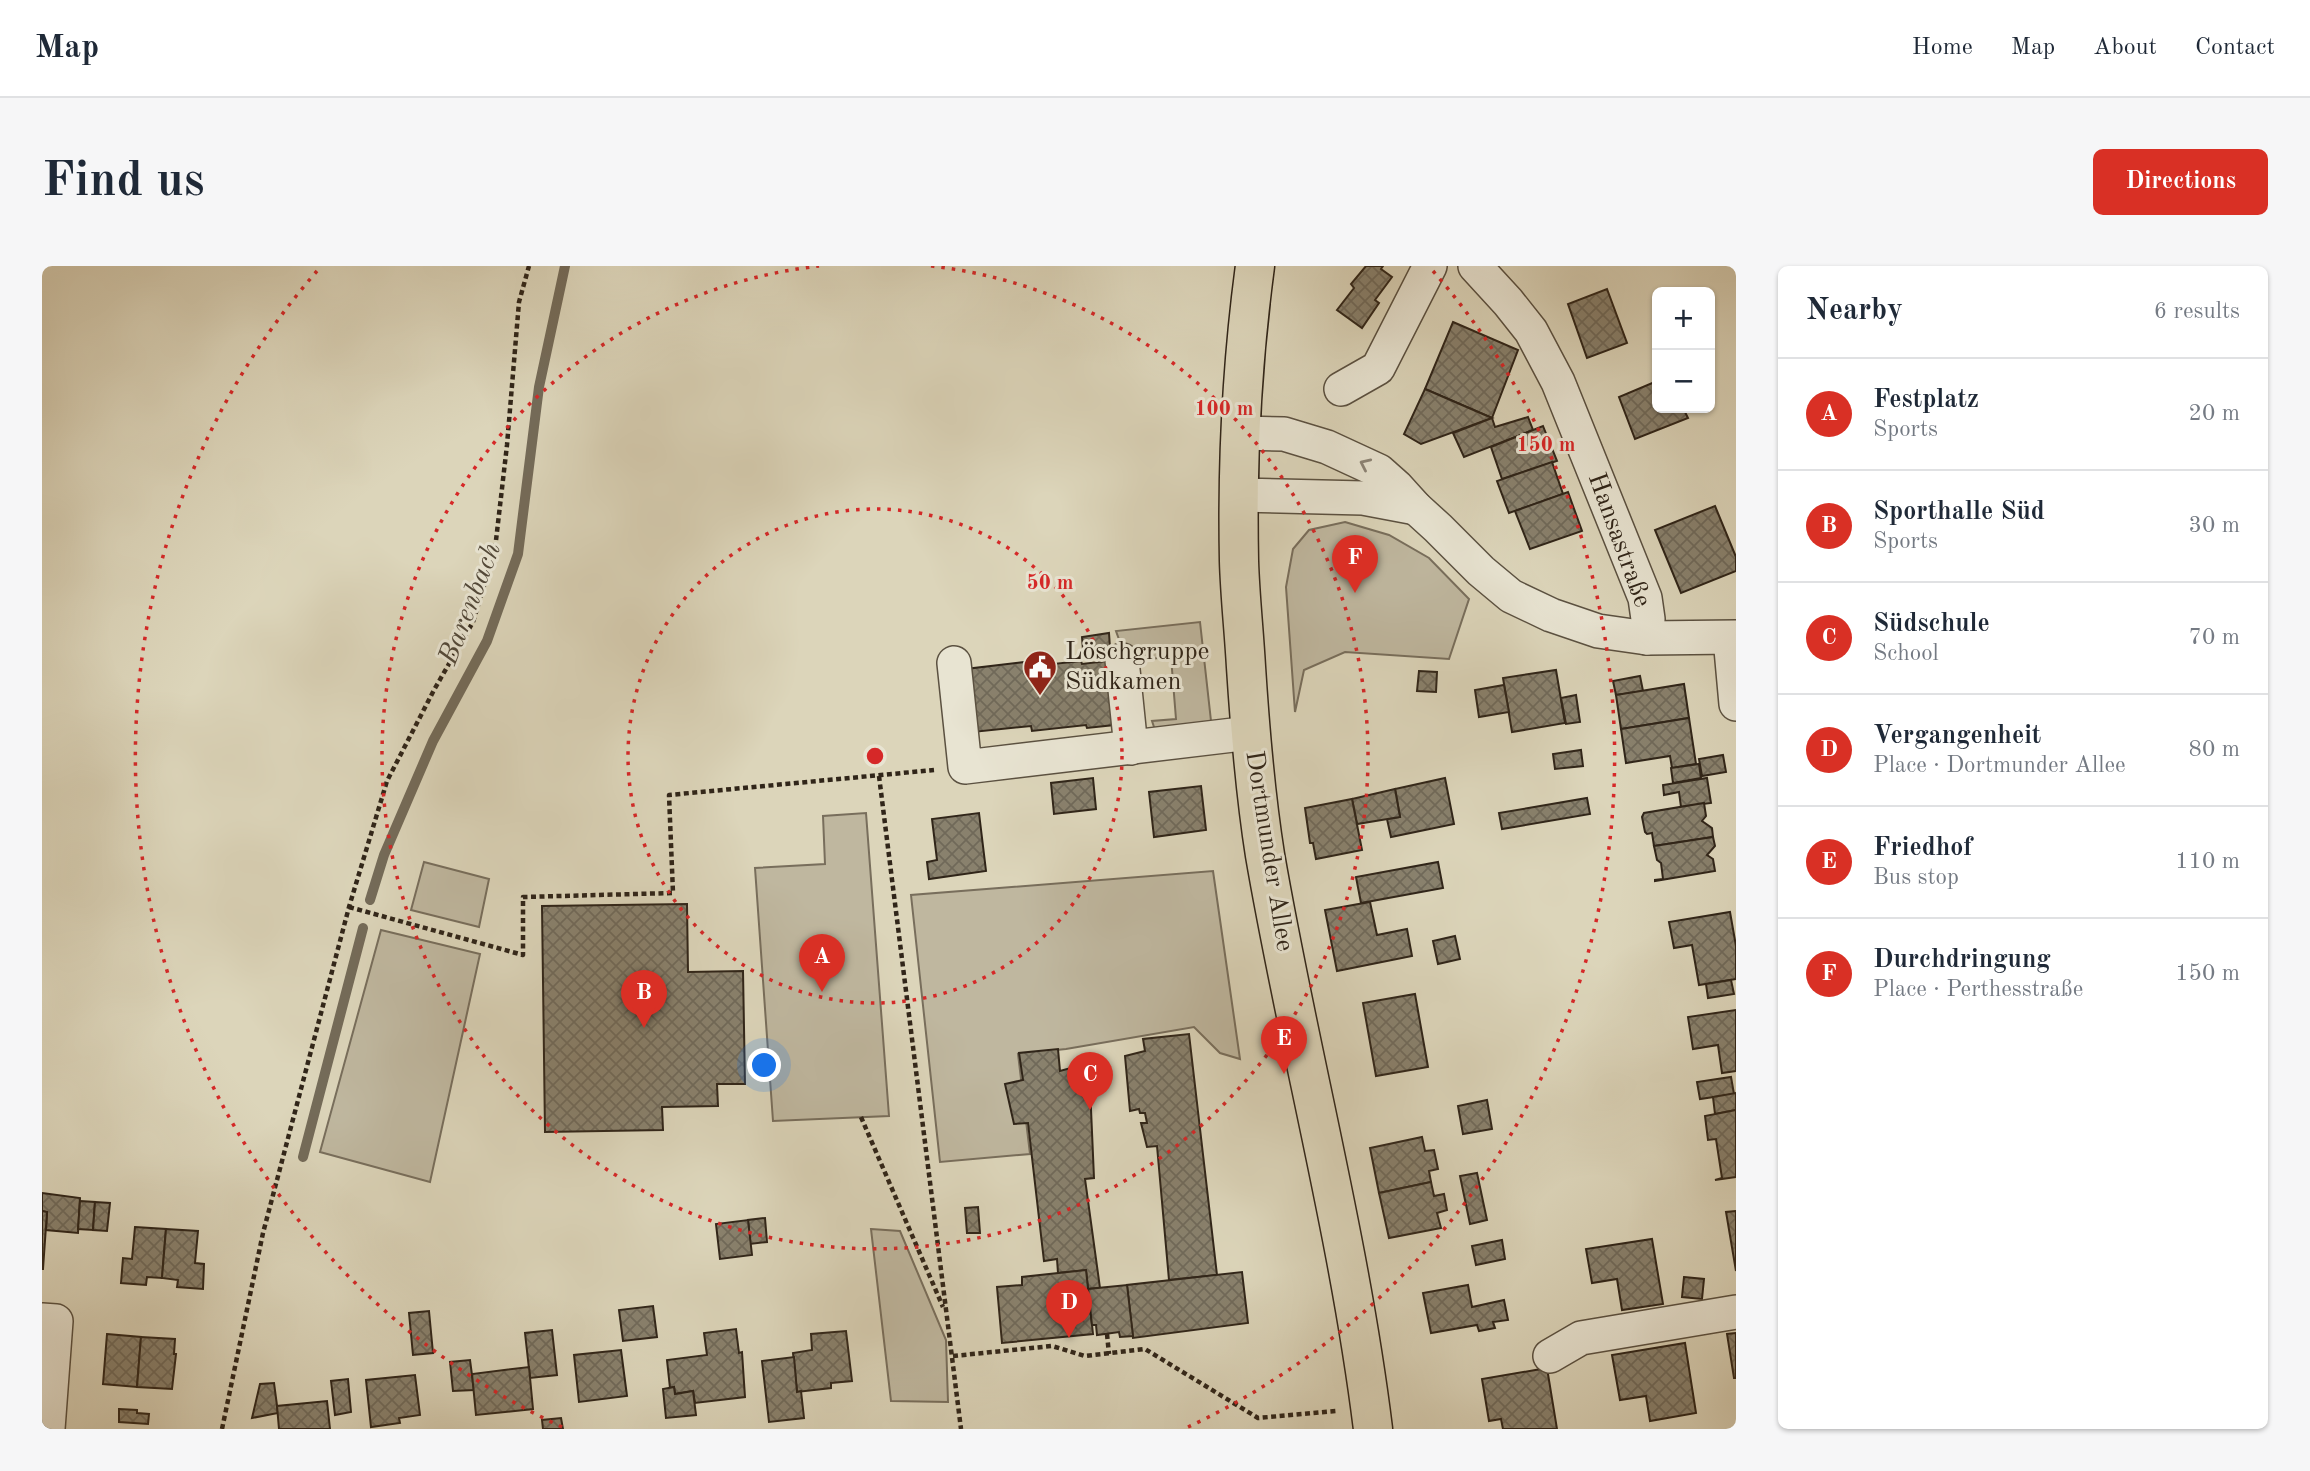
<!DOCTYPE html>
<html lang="en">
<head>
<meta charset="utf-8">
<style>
  :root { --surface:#fff; --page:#f6f6f7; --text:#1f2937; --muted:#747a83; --line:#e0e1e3; --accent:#d93025 }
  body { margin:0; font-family:"Old Standard TT",serif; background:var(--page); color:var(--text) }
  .controls { position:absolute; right:21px; top:21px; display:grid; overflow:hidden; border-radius:10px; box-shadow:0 2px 5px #0004 }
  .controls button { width:63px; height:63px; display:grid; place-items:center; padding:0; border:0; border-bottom:2px solid var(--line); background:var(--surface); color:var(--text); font:35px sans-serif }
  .you { position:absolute; left:723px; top:800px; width:24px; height:24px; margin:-18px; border:5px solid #fff; border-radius:50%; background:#1a73e8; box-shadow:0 0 0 10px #1a73e833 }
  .badge { display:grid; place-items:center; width:46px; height:46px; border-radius:50%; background:var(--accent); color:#fff; font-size:23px; font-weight:700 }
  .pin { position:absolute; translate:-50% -58px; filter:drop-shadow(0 2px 4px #0008) }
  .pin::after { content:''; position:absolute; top:37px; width:24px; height:21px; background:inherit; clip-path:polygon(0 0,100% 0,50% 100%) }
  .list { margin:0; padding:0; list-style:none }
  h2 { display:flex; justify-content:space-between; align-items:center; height:91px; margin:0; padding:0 28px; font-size:30px }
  h2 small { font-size:23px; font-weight:400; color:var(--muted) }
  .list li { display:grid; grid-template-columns:46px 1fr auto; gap:21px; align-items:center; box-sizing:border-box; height:112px; padding:0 28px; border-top:2px solid var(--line) }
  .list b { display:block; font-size:26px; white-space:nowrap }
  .list p { margin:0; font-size:23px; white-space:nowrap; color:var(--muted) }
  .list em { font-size:23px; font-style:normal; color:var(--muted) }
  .map { position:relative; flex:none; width:1694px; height:1163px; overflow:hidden; border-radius:10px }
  header { display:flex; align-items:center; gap:42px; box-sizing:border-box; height:98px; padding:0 35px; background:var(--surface); border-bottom:2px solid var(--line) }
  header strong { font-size:33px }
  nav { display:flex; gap:38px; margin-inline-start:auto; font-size:24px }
  .intro { display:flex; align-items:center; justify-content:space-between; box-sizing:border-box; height:168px; padding:0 42px }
  h1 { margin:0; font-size:49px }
  .button { padding:18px 32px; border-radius:10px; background:var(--accent); color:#fff; font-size:24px; font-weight:700 }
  main { display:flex; gap:42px; padding:0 42px }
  aside { flex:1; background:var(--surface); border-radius:10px; box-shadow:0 2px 5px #0004 }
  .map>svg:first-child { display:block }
  .green { fill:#bfb79f; stroke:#786e5c; stroke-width:2 }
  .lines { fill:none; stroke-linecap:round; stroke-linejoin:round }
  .stream { stroke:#746b59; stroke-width:10 }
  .building { fill:url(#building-cross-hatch); stroke:#302519; stroke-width:2 }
  .minor-casing { stroke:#5b5141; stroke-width:36 }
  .major-casing { stroke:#302519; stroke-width:41 }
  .path { stroke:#302519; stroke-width:4.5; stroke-dasharray:5 3.5; stroke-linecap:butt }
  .minor { stroke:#e8e4d2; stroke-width:33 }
  .major { stroke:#dcd5ba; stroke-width:38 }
  .oneway { stroke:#8c8476 }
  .ring { fill:none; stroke:#d62828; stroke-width:3.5; stroke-dasharray:3.5 7 }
  .labels { text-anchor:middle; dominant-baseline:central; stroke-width:6; stroke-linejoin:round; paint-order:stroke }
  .street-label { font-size:26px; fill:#302519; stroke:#e8e4d2 }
  .poi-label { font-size:26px; fill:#302519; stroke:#e8e4d2; text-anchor:start }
  .water-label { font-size:28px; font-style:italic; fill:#524839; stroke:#e8e4d2 }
  .centre { fill:#d62828; stroke:#e8e4d2; stroke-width:3.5 }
  .ring-label { font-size:21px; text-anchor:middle; font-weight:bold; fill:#d62828; stroke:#e8e4d2; stroke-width:6; stroke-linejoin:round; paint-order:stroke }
</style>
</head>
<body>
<header>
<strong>Map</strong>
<nav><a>Home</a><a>Map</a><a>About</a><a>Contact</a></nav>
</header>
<div class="intro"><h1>Find us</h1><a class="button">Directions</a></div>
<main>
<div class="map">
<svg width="1694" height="1163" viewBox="0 0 1694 1163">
  <defs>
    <pattern id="building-cross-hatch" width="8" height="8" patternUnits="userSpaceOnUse" patternTransform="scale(1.75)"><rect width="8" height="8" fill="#89816d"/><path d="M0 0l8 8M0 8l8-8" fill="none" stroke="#706959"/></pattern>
  </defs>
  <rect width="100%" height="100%" fill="#dcd5ba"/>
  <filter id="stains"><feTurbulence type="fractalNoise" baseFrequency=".00286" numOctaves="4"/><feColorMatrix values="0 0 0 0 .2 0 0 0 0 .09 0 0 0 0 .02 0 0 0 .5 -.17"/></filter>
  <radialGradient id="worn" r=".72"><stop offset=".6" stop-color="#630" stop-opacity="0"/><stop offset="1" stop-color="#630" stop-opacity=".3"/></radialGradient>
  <g class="green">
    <polygon points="1303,256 1347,269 1387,292 1427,333 1407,393 1303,386 1262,404 1253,446 1244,321 1251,283 1267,264"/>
    <polygon points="1158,356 1170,464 1113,464 1110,455 1134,453 1129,391 1095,394 1079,379 1074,365"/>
    <polygon points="824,547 847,850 731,855 713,602 783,598 781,550"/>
    <polygon points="382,596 447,613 437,661 369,644"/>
    <polygon points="1171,605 1198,793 1178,787 1152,761 1024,783 976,788 988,888 898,896 869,629"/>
    <polygon points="339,664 438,688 388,916 278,886"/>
    <polygon points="829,963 858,965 904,1074 906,1136 849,1135"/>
  </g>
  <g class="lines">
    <g class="stream">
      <polyline points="328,634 342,589 391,475 445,375 476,288 497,121 523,0"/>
      <polyline points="261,891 321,662"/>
    </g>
  </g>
  <g class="building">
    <polygon points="1324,0 1341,0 1339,3 1350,11 1333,34 1337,37 1320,62 1295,44 1312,22 1309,18"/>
    <polygon points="1565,23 1585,77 1545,92 1526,38"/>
    <polygon points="1411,56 1476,84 1450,152 1383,123"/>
    <polygon points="1615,115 1615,142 1641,142 1646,152 1593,173 1577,131"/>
    <polygon points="1383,123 1450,152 1379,178 1362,168"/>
    <polygon points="1486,151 1491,164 1422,191 1411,167 1450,152 1453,161"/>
    <polygon points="1501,160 1515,195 1460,213 1449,181"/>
    <polygon points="1510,196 1521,228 1467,247 1455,215"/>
    <polygon points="1526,226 1540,265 1488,283 1473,245"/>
    <polygon points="1673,240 1694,291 1694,305 1639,327 1613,264"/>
    <polygon points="1067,367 1068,382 1041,384 1040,371"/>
    <polygon points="1039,395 1040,398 1065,395 1072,459 1045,462 1044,459 990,465 989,460 931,466 924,403 983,396 983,401"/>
    <polygon points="1514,404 1523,457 1470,466 1461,412"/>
    <polygon points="1377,405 1395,406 1394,426 1375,425"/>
    <polygon points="1598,410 1601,425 1574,429 1571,415"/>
    <polygon points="1642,418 1647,452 1579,463 1574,429"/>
    <polygon points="1462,419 1467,446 1437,451 1433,424"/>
    <polygon points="1534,429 1538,456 1524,458 1519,432"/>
    <polygon points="1647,452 1654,498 1630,502 1628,490 1584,497 1579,463"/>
    <polygon points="1539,484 1541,500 1513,503 1511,488"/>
    <polygon points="1681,489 1684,506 1660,510 1657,493"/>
    <polygon points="1657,498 1659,512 1631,517 1629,502"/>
    <polygon points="1051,512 1054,543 1012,548 1009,517"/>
    <polygon points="1403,512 1412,558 1349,571 1345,553 1358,551 1353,523"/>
    <polygon points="1665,512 1669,537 1639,541 1637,526 1622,529 1621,519"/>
    <polygon points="1159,520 1164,564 1112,571 1107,526"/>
    <polygon points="1353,523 1358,551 1315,558 1310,533"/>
    <polygon points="1545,532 1548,548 1460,563 1457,547"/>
    <polygon points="1310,533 1320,584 1274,593 1271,577 1268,577 1263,542"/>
    <polygon points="1662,537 1664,550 1660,555 1670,562 1671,571 1612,580 1610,567 1605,568 1603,566 1600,551 1602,547"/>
    <polygon points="937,547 944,605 887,613 885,596 895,594 890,553"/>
    <polygon points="1671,571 1673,580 1665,589 1671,593 1673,605 1613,615 1613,614 1621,613 1619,597 1615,594 1612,580"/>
    <polygon points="1396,596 1401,622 1319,637 1314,611"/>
    <polygon points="1328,636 1335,669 1365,663 1370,690 1295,705 1283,644"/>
    <polygon points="645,638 646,706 701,705 703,818 675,818 676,840 620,841 621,864 503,866 500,640"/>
    <polygon points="1688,646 1694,680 1694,713 1657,719 1650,679 1632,682 1627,656"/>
    <polygon points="1413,670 1418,693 1396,698 1391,675"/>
    <polygon points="1689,714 1692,728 1666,732 1664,718"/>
    <polygon points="1373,728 1386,801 1334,810 1321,737"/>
    <polygon points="1694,744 1694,805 1680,807 1676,779 1651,783 1646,751"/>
    <polygon points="1147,768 1175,1009 1127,1014 1115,880 1105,881 1099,857 1105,857 1103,847 1098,847 1097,843 1088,845 1083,790 1103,785 1101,773"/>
    <polygon points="1016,783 1018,805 1047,797 1052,912 1043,913 1058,1022 1046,1023 1044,1004 1016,1007 1015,993 1002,995 986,857 972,858 963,818 981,814 977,787"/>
    <polygon points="1689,811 1692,828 1658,833 1655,816"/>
    <polygon points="1694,827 1694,844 1673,848 1671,831"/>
    <polygon points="1445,834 1450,863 1421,868 1416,840"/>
    <polygon points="1694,844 1694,911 1673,914 1680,912 1674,873 1666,874 1663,850"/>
    <polygon points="1380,871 1383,885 1392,884 1396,903 1387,905 1389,916 1337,927 1328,882"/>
    <polygon points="1435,907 1445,954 1428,958 1418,910"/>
    <polygon points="1389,916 1392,930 1402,928 1405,944 1395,947 1399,962 1347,972 1337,927"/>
    <polygon points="0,927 38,932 36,967 4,964 5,946 0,945"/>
    <polygon points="38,935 53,936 51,964 36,963"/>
    <polygon points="53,936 68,937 65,965 51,964"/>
    <polygon points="936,941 938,967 925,967 923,942"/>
    <polygon points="0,945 5,946 1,1003 0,1003"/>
    <polygon points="1694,945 1694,1005 1684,946"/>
    <polygon points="723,952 725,976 708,978 706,954"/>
    <polygon points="706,954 710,989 678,993 674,958"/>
    <polygon points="93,961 124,963 120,1012 105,1011 104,1019 79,1017 81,992 90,993"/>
    <polygon points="124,963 156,965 153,997 162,998 161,1023 135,1021 136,1014 120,1012"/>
    <polygon points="1610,973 1621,1038 1580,1044 1575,1013 1550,1017 1544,983"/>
    <polygon points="1460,974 1463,993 1434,999 1430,980"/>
    <polygon points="1044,1004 1051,1068 960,1077 955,1021 980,1019 980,1011"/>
    <polygon points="1200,1006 1206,1057 1091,1072 1085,1019"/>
    <polygon points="1642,1011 1662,1013 1660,1033 1640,1031"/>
    <polygon points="1085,1019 1091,1070 1078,1071 1077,1066 1055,1069 1054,1059 1050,1059 1046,1023"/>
    <polygon points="1426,1019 1430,1041 1462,1034 1466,1054 1451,1056 1453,1062 1437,1065 1435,1059 1389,1067 1381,1027"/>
    <polygon points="611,1040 615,1071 581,1075 577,1044"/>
    <polygon points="387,1045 391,1087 371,1089 367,1047"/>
    <polygon points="694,1063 697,1087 700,1086 703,1131 653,1137 651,1125 633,1128 632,1121 628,1122 625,1094 665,1089 662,1067"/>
    <polygon points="510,1064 515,1109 488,1112 483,1067"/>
    <polygon points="804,1065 810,1115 789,1117 789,1122 755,1126 751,1087 770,1084 769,1068"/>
    <polygon points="1694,1067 1694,1112 1692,1112 1685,1068"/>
    <polygon points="65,1068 99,1071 95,1121 61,1118"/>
    <polygon points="99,1071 133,1073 132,1088 134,1088 130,1123 95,1121"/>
    <polygon points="1643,1077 1654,1147 1608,1155 1604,1130 1578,1134 1570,1089"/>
    <polygon points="579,1084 585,1130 537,1136 532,1089"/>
    <polygon points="752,1091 755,1126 759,1125 762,1152 727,1156 720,1095"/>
    <polygon points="428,1094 432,1124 411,1125 408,1096"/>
    <polygon points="487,1101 491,1143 434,1149 430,1108"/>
    <polygon points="1505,1102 1515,1163 1461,1163 1459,1153 1447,1155 1440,1113"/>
    <polygon points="373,1109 378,1149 357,1152 358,1157 329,1161 324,1114"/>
    <polygon points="306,1113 309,1146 293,1149 289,1115"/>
    <polygon points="232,1117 236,1147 210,1152 218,1118"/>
    <polygon points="632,1121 633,1128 651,1125 654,1149 624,1152 621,1123"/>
    <polygon points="285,1135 288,1163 237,1163 235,1140"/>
    <polygon points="77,1143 95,1144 95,1147 107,1148 106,1158 77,1156"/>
    <polygon points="519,1152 521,1163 501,1163 500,1154"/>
  </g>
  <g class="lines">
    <g class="minor-casing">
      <g id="minor">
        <polyline points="1433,0 1466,36 1489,65 1516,116 1603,332 1606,353 1605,372"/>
        <polyline points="1299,123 1336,102 1388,0"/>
        <polyline points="1199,167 1242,168 1285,181 1337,205 1355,221 1374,242 1396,262 1439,305 1469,330 1509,349 1556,365 1605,372 1694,371"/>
        <polyline points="1197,229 1321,232 1374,242"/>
        <polyline points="1688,372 1694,438"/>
        <polyline points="1080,394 1089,482"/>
        <polyline points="912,397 923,501 1208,467"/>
        <polyline points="0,1054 14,1055 6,1163"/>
        <polyline points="1508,1090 1539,1072 1694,1046"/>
      </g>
    </g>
    <g class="major-casing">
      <path id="major" d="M 1213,0 C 1200,97 1195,197 1197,295 C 1198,330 1202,365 1204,401 C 1208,463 1213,526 1223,589 C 1256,781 1307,969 1331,1163"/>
    </g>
    <g class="path">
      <polyline points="837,510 919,1163"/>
      <polyline points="307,641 481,689 481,631 631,627 627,529 892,504"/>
      <polyline points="819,851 901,1041"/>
      <polyline points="1065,1068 1067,1088"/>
      <polyline points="911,1090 1010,1080 1043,1090 1103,1083 1216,1152 1294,1145"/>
      <polyline points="180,1163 221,967 307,641 345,515 392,424 431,356 453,283 465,179 477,36 487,0"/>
    </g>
    <use href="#minor" class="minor"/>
    <use href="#major" class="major"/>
  </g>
  <defs><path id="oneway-chevron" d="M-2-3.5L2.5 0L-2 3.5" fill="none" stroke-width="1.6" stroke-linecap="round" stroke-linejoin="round" transform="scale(1.75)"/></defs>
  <use class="oneway" href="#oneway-chevron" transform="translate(1323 198) rotate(-155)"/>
  <g class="ring">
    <circle cx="833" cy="490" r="247"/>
    <path d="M889 0A493 493 0 1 1 777 0"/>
    <path d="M520 1161A740 740 0 0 1 275 5M1391 5A740 740 0 0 1 1146 1161"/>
  </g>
  <defs>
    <g id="civic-pin" transform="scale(1.75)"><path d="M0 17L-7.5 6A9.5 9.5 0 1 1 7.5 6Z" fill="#8f2418" stroke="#e8e4d2"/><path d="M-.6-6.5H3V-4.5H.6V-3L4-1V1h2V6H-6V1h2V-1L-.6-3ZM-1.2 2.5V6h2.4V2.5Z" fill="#fff"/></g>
  </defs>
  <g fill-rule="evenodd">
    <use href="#civic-pin" x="998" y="401"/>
  </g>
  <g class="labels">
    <g class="street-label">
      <text transform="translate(1577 274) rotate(70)">Hansastraße</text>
      <text transform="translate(1227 585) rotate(81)">Dortmunder Allee</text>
    </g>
    <g class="poi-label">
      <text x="1023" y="386">Löschgruppe<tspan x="1023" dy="30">Südkamen</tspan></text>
    </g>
    <g class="water-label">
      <text transform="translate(429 338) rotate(-69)">Barenbach</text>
    </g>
  </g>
  <circle cx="833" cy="490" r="10" class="centre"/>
  <g class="ring-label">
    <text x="1182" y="149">100 m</text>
    <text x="1504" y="185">150 m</text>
    <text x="1008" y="323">50 m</text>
  </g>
  <rect width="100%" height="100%" filter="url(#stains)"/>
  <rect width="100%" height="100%" fill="url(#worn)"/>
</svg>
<div class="controls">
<button>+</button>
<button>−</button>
</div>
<div class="you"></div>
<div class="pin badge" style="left:780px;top:726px">A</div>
<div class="pin badge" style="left:602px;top:762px">B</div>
<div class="pin badge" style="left:1048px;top:844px">C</div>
<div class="pin badge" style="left:1027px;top:1072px">D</div>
<div class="pin badge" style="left:1242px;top:808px">E</div>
<div class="pin badge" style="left:1313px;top:327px">F</div>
</div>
<aside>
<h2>Nearby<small>6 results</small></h2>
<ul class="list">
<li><span class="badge">A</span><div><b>Festplatz</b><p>Sports</p></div><em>20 m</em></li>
<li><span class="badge">B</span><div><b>Sporthalle Süd</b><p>Sports</p></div><em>30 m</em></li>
<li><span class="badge">C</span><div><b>Südschule</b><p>School</p></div><em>70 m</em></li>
<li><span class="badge">D</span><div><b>Vergangenheit</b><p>Place · Dortmunder Allee</p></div><em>80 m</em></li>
<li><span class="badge">E</span><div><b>Friedhof</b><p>Bus stop</p></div><em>110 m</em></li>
<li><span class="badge">F</span><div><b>Durchdringung</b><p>Place · Perthesstraße</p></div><em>150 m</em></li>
</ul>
</aside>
</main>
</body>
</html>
